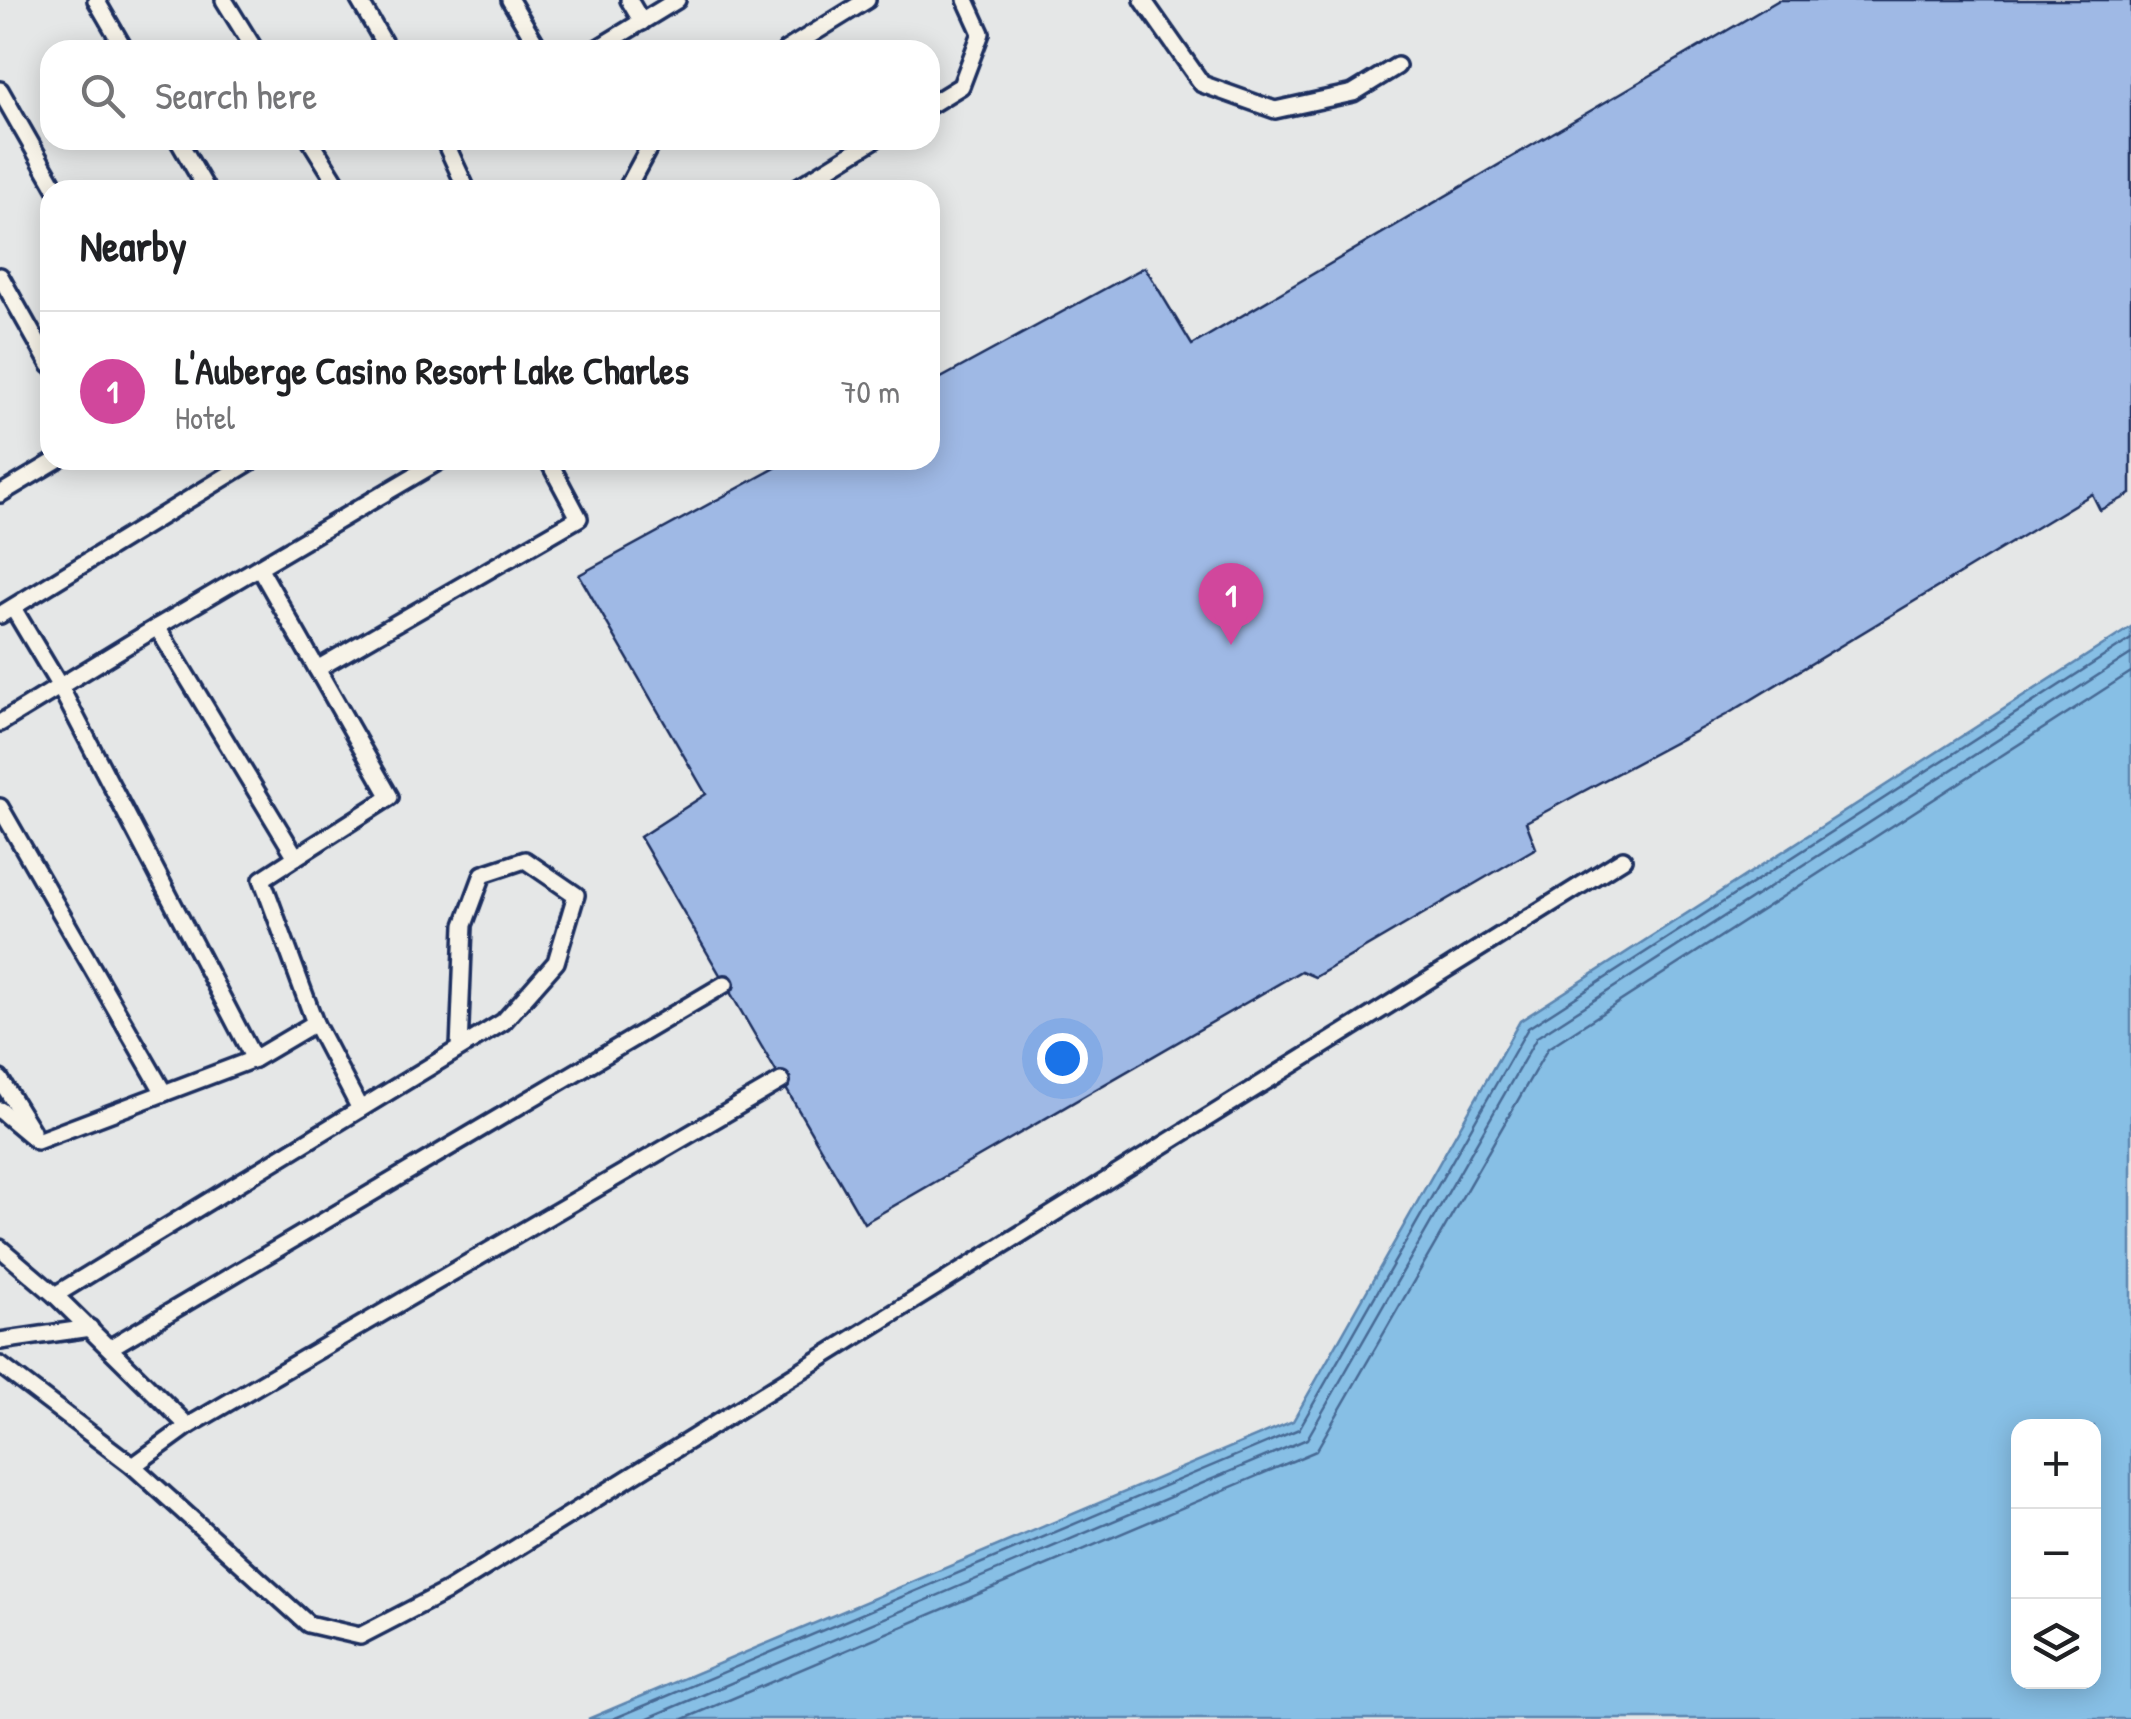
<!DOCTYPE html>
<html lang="en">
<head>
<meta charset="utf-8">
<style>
  :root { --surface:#fff; --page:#f6f6f6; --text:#202124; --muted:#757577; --line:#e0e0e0; --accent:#d93025 }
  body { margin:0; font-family:"Patrick Hand",sans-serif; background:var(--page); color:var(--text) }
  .controls { position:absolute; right:30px; bottom:30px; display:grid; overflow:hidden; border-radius:20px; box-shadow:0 5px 25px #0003 }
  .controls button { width:90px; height:90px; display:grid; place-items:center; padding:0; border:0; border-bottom:2px solid var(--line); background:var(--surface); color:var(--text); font:50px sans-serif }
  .you { position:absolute; left:1062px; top:1058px; width:35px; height:35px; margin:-25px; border:8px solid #fff; border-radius:50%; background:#1a73e8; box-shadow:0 0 0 15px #1a73e833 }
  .badge { display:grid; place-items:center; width:65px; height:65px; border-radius:50%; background:var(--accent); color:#fff; font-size:32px; font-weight:700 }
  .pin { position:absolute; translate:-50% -82px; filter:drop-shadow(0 2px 5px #0008) }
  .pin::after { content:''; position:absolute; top:52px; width:35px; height:30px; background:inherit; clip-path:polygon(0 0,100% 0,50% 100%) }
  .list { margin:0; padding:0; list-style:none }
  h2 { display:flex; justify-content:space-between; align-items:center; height:130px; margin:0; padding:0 40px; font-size:42px }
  h2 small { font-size:32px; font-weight:400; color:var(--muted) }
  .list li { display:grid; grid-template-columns:65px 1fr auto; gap:30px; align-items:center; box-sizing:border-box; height:160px; padding:0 40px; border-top:2px solid var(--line) }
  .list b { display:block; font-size:38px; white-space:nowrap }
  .list p { margin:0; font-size:32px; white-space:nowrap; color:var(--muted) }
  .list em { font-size:32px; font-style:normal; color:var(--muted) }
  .icon { flex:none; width:55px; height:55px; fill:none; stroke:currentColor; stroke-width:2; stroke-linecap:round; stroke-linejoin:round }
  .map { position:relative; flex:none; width:2131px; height:1719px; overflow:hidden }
  .search { position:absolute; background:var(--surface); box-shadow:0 5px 25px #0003; left:40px; top:40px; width:900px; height:110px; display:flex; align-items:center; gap:25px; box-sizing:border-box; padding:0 35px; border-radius:30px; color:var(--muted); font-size:38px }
  .panel { position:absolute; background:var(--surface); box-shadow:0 5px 25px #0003; left:40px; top:180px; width:900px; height:290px; border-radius:30px }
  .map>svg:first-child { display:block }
  .water { fill:#87bfe5; stroke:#5c85af; stroke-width:2.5; fill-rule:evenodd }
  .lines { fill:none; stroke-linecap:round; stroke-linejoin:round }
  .shore { stroke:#466994; stroke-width:2.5 }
  .building { fill:#9fb9e5; stroke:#1b2f5e; stroke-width:2.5 }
  .lane-casing { stroke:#1b2f5e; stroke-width:22 }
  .lane { stroke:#f7f3e8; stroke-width:15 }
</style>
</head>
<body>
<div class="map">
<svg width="2131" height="1719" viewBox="0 0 2131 1719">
  <rect width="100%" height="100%" fill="#e5e7e7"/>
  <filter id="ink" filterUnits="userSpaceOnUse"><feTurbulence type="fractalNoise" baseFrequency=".01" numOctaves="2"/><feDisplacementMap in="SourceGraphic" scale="20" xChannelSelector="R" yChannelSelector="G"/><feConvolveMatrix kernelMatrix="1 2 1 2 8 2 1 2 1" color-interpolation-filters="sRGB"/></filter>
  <g filter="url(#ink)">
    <path class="water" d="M 2131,627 L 2131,1719 L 588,1719 L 1293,1421 L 1520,1021 ZM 2018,1426 L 2094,1426 L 2094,1682 L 2018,1682 Z"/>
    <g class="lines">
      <g class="shore">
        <polyline points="613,1719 1299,1429 1528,1028 2131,639"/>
        <polyline points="646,1719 1307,1439 1537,1037 2131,654"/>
        <polyline points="684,1719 1316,1451 1548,1048 2131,672"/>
      </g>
    </g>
    <polygon class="building" points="1779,0 2131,0 2131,494 2100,510 2092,494 1726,715 1526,822 1536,848 1315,977 1301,971 864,1223 640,837 706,794 579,575 790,460 930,460 930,384 1145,267 1192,345"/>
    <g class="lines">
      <g class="lane-casing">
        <g id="lane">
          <polyline points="96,0 125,50"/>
          <polyline points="224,0 255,50"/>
          <polyline points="359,0 388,50"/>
          <polyline points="510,0 540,50"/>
          <polyline points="629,0 642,22"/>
          <polyline points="1143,0 1202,84 1275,110 1353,93 1397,66"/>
          <polyline points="595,50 677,0"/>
          <polyline points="786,50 867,0"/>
          <polyline points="0,90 57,190"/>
          <polyline points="930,105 961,86 981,33 966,0"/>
          <polyline points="178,140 207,190"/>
          <polyline points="310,140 341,190"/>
          <polyline points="444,140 467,190"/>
          <polyline points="626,190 653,140"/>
          <polyline points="793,190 874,140"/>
          <polyline points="0,276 50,365"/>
          <polyline points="0,494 57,460"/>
          <polyline points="259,567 317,669 579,518 548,460"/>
          <polyline points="13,608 59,685 254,1059 315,1023 360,1109"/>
          <polyline points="0,615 253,460"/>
          <polyline points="157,627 441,460"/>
          <polyline points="0,723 157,627 296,857 262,879 315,1023"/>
          <polyline points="0,807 164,1093"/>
          <polyline points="296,857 390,797 317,669"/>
          <polyline points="0,1079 32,1131"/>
          <polyline points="0,1110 37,1141 254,1059"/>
          <polyline points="0,1248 55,1295 503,1022 556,962 576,895 525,860 483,874 464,925 459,1049"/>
          <polyline points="55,1295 188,1426 781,1081"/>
          <polyline points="0,1341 90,1328"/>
          <polyline points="111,1347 725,984"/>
          <polyline points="0,1365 133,1466 188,1426"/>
          <polyline points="133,1466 308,1624 360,1636 447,1591 1623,859"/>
        </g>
      </g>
      <use href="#lane" class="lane"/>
    </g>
  </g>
</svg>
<div class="controls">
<button>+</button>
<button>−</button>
<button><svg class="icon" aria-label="layers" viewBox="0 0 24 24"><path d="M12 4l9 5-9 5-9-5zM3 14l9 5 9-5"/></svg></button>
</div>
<div class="you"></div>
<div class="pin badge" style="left:1231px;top:645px;background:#d1479c">1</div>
<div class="search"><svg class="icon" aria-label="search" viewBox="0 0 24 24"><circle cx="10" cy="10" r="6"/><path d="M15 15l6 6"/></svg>Search here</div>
<section class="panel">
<h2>Nearby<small></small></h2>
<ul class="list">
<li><span class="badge" style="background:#d1479c">1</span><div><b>L'Auberge Casino Resort Lake Charles</b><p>Hotel</p></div><em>70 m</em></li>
</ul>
</section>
</div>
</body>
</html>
